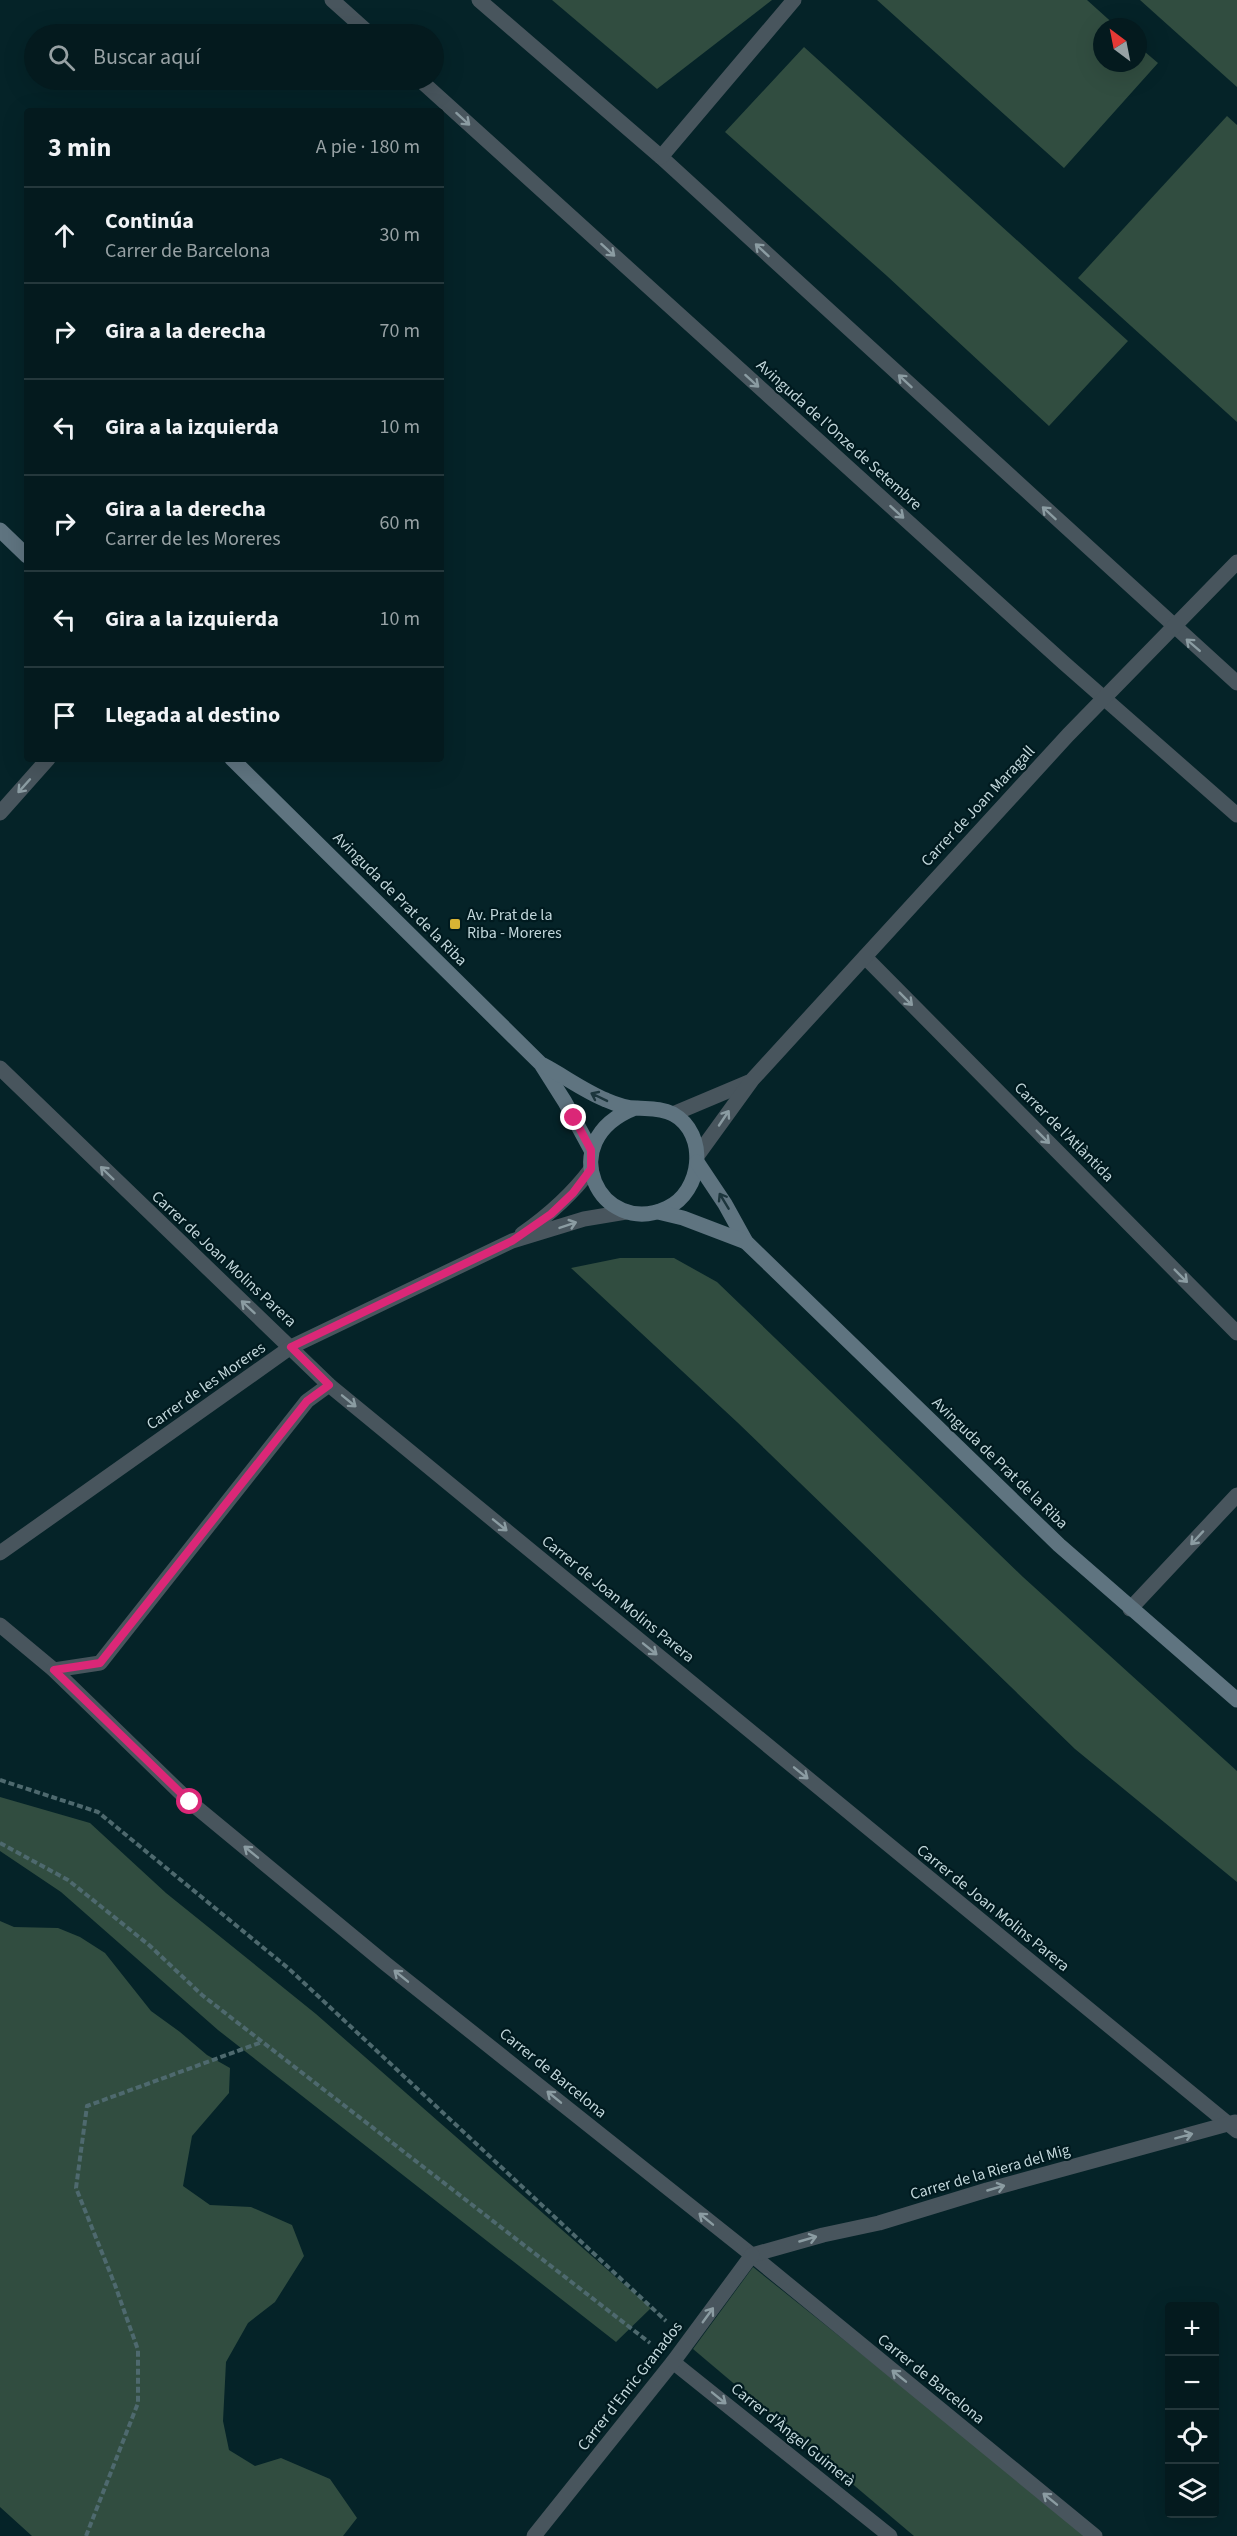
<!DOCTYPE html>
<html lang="es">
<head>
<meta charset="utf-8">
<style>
  :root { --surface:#041a1e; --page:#12272b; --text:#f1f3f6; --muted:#97a1a4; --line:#25383c }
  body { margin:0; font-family:"Source Sans 3",sans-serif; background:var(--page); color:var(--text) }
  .controls { position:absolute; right:18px; bottom:18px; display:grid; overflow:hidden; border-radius:6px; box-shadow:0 6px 24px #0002 }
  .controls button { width:54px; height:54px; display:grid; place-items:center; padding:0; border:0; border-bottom:2px solid var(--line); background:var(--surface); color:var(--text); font:30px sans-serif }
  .compass { position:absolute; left:1093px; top:18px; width:54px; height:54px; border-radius:50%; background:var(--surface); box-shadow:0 6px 24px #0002; rotate:328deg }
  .stop { position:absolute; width:18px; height:18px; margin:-14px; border:4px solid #db2777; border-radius:50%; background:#fff }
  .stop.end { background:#db2777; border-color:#fff; box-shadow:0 2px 6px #0008 }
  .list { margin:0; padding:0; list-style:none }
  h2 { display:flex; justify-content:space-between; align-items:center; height:78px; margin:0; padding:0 24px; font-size:26px }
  h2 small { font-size:20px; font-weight:400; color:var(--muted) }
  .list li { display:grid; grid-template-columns:39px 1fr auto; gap:18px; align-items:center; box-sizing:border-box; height:96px; padding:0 24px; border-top:2px solid var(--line) }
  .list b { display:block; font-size:22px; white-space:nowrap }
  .list p { margin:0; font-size:20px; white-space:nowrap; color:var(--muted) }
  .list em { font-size:20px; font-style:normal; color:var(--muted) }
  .icon { flex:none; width:33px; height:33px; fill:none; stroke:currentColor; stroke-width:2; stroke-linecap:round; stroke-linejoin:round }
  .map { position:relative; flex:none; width:1237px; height:2536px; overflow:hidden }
  .search { position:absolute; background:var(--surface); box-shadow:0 6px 24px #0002; left:24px; top:24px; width:420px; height:66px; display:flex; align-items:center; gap:15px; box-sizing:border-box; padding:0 21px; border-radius:33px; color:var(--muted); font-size:22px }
  .panel { position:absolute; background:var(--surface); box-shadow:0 6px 24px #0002; left:24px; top:108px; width:420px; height:654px; border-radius:6px }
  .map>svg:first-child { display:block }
  .green { fill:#314d40 }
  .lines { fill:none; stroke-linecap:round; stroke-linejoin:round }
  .path { stroke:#4e696e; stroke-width:4; stroke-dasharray:6 3; stroke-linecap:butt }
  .street { stroke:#48555d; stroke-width:15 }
  .secondary { stroke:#5f7480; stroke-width:15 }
  .oneway { stroke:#8b9ca2 }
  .oneway2 { stroke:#1c353c }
  .route { stroke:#db2777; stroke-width:8 }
  .poi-dot { fill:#d8b434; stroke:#001a1f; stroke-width:2 }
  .labels { text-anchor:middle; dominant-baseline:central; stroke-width:4.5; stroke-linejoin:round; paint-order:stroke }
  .street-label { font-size:16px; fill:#c2d7db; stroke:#001a1f }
  .poi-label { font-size:16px; fill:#c2d7db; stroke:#001a1f; text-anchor:start }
</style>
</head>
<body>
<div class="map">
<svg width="1237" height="2536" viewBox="0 0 1237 2536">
  <rect width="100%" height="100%" fill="#052328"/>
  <g class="green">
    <polygon points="552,0 772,0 657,89"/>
    <polygon points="877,0 1087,0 1117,27 1102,27 1102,63 1138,63 1138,46 1158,63 1064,168"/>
    <polygon points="1140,0 1237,0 1237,87"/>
    <polygon points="804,47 1128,341 1049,426 887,276 725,132"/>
    <polygon points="1227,116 1237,125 1237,422 1078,278"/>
    <polygon points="620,1258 674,1258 717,1282 1023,1577 1237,1771 1237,1882 1075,1749 737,1422 571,1268"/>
    <polygon points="0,1797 90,1823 166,1893 316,2014 651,2308 616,2342 218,2030 61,1892 0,1851"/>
    <polygon points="0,1921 14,1927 58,1928 80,1937 105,1953 151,2011 180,2032 207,2055 230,2068 229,2093 192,2136 183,2186 210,2205 251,2207 292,2225 304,2256 275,2302 248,2323 226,2362 223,2421 229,2450 255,2466 281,2458 330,2479 357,2518 343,2536 32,2536 0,2507"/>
    <polygon points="753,2267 1089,2536 914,2536 693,2349"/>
  </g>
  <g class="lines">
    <g class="path">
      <polyline points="0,1780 98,1812 288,1968 666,2321"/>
      <polyline points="0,1843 68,1880 149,1945 202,1995 650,2343"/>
      <polyline points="86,2536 138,2403 138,2350 115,2285 76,2188 87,2106 262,2042"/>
    </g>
    <g class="street">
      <polyline points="332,0 370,34"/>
      <polyline points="479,0 661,157 1237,683"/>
      <polyline points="420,80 1064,663 1237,815"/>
      <polyline points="661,157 794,0"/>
      <polyline points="0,813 48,759"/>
      <polyline points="865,957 1237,1333"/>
      <polyline points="0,1068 329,1385 1237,2131"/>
      <polyline points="673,1114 749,1082"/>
      <polyline points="697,1156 752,1080 1068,735 1237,562"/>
      <path d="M 522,1234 C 549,1215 571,1196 591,1169"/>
      <polyline points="0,1553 291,1347 512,1241 584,1219 626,1212"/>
      <polyline points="1130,1609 1237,1495"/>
      <polyline points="0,1625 54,1670 190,1802 386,1964 752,2255 1095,2536"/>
      <polyline points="54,1670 100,1663 307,1401 329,1385"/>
      <polyline points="752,2255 823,2235 879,2223 987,2190 1235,2122"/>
      <polyline points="673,2362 890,2536"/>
      <polyline points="534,2536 673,2362 752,2255"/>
    </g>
    <g class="secondary">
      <polyline points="0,530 27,556"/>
      <polyline points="232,759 541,1064 565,1102 591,1150"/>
      <path d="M 543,1065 C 564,1076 584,1091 606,1100 C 615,1104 627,1108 637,1108 C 649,1109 661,1108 673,1114 C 709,1134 702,1192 667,1208 C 601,1239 551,1141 635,1108"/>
      <polyline points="697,1162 725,1204 746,1242 1059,1545 1237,1700"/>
      <polyline points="658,1212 683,1218 746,1242"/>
    </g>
  </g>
  <defs><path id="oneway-shaft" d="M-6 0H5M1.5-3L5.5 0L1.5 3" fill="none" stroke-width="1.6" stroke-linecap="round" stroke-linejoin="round" transform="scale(1.5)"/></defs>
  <g class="oneway">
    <use href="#oneway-shaft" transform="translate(463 119) rotate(42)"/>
    <use href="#oneway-shaft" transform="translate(608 250) rotate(42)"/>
    <use href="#oneway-shaft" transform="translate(762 250) rotate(-137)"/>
    <use href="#oneway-shaft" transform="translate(752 381) rotate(42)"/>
    <use href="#oneway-shaft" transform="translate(905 381) rotate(-137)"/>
    <use href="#oneway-shaft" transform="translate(897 512) rotate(42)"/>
    <use href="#oneway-shaft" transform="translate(1049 513) rotate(-137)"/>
    <use href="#oneway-shaft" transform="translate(1193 645) rotate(-139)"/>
    <use href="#oneway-shaft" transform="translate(24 786) rotate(132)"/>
    <use href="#oneway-shaft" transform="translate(906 999) rotate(45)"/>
    <use href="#oneway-shaft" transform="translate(724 1118) rotate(-56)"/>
    <use href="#oneway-shaft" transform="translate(1043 1137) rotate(45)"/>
    <use href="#oneway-shaft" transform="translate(107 1173) rotate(-136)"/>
    <use href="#oneway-shaft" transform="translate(568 1225) rotate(-19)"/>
    <use href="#oneway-shaft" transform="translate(1181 1276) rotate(45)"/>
    <use href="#oneway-shaft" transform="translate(248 1307) rotate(-137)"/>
    <use href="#oneway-shaft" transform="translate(349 1401) rotate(39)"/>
    <use href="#oneway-shaft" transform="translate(500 1525) rotate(39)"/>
    <use href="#oneway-shaft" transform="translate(1197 1538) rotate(133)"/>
    <use href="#oneway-shaft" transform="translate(650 1649) rotate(39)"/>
    <use href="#oneway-shaft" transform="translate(801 1773) rotate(39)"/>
    <use href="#oneway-shaft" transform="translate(251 1852) rotate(-141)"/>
    <use href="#oneway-shaft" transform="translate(401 1976) rotate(-141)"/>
    <use href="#oneway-shaft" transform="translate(554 2097) rotate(-141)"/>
    <use href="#oneway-shaft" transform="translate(1184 2136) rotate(-15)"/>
    <use href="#oneway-shaft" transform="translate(996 2188) rotate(-16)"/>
    <use href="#oneway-shaft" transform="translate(706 2219) rotate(-141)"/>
    <use href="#oneway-shaft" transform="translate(808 2239) rotate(-16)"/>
    <use href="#oneway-shaft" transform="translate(708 2315) rotate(-54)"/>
    <use href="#oneway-shaft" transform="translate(899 2376) rotate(-141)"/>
    <use href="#oneway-shaft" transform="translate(719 2398) rotate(39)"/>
    <use href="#oneway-shaft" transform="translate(1050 2499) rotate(-141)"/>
  </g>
  <g class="oneway2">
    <use href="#oneway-shaft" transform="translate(599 1097) rotate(-154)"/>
    <use href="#oneway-shaft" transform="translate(724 1201) rotate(-121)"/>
  </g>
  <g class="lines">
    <polyline class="route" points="190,1802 54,1670 100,1663 307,1401 329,1385 291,1347 512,1241 551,1214 573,1193 591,1169 591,1150 574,1118"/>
  </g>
  <rect class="poi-dot" x="449" y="918" width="12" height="12" rx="3"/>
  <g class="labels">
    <g class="street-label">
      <text transform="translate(839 435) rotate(42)">Avinguda de l'Onze de Setembre</text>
      <text transform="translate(978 806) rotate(-47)">Carrer de Joan Maragall</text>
      <text transform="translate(400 899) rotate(45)">Avinguda de Prat de la Riba</text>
      <text transform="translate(1064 1132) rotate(45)">Carrer de l'Atlàntida</text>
      <text transform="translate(224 1259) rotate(43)">Carrer de Joan Molins Parera</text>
      <text transform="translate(206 1386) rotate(-35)">Carrer de les Moreres</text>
      <text transform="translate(1000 1463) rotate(44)">Avinguda de Prat de la Riba</text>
      <text transform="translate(618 1599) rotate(39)">Carrer de Joan Molins Parera</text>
      <text transform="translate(993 1908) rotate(39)">Carrer de Joan Molins Parera</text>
      <text transform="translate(553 2073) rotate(39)">Carrer de Barcelona</text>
      <text transform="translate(990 2172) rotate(-16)">Carrer de la Riera del Mig</text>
      <text transform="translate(931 2379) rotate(39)">Carrer de Barcelona</text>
      <text transform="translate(630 2386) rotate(-52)">Carrer d'Enric Granados</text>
      <text transform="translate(793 2435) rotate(39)">Carrer d'Àngel Guimerà</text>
    </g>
    <g class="poi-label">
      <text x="467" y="915">Av. Prat de la<tspan x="467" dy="18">Riba - Moreres</tspan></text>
    </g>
  </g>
</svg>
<div class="controls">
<button>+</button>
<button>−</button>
<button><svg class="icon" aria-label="locate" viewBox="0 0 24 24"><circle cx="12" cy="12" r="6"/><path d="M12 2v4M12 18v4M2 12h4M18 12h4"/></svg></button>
<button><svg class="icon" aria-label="layers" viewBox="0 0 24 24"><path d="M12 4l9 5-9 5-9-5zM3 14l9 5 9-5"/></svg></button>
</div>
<svg class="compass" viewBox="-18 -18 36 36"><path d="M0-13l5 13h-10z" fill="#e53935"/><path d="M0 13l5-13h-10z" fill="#97a1a4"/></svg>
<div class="stop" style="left:190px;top:1802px"></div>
<div class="stop end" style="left:574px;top:1118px"></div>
<div class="search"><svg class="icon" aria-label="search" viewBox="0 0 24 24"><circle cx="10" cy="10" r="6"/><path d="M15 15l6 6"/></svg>Buscar aquí</div>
<section class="panel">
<h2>3 min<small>A pie · 180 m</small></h2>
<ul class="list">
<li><svg class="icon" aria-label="ahead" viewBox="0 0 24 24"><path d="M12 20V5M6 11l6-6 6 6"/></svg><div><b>Continúa</b><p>Carrer de Barcelona</p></div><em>30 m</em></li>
<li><svg class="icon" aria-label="right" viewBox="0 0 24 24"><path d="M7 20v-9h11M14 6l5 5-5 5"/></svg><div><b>Gira a la derecha</b></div><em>70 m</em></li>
<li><svg class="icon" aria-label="left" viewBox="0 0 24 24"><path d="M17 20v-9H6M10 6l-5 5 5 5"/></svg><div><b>Gira a la izquierda</b></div><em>10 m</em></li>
<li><svg class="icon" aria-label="right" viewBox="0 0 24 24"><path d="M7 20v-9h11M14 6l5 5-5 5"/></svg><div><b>Gira a la derecha</b><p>Carrer de les Moreres</p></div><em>60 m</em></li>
<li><svg class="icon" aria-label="left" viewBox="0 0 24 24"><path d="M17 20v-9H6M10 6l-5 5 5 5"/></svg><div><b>Gira a la izquierda</b></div><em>10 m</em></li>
<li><svg class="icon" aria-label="arrive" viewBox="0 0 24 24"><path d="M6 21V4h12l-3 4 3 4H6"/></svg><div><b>Llegada al destino</b></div></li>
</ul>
</section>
</div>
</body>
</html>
